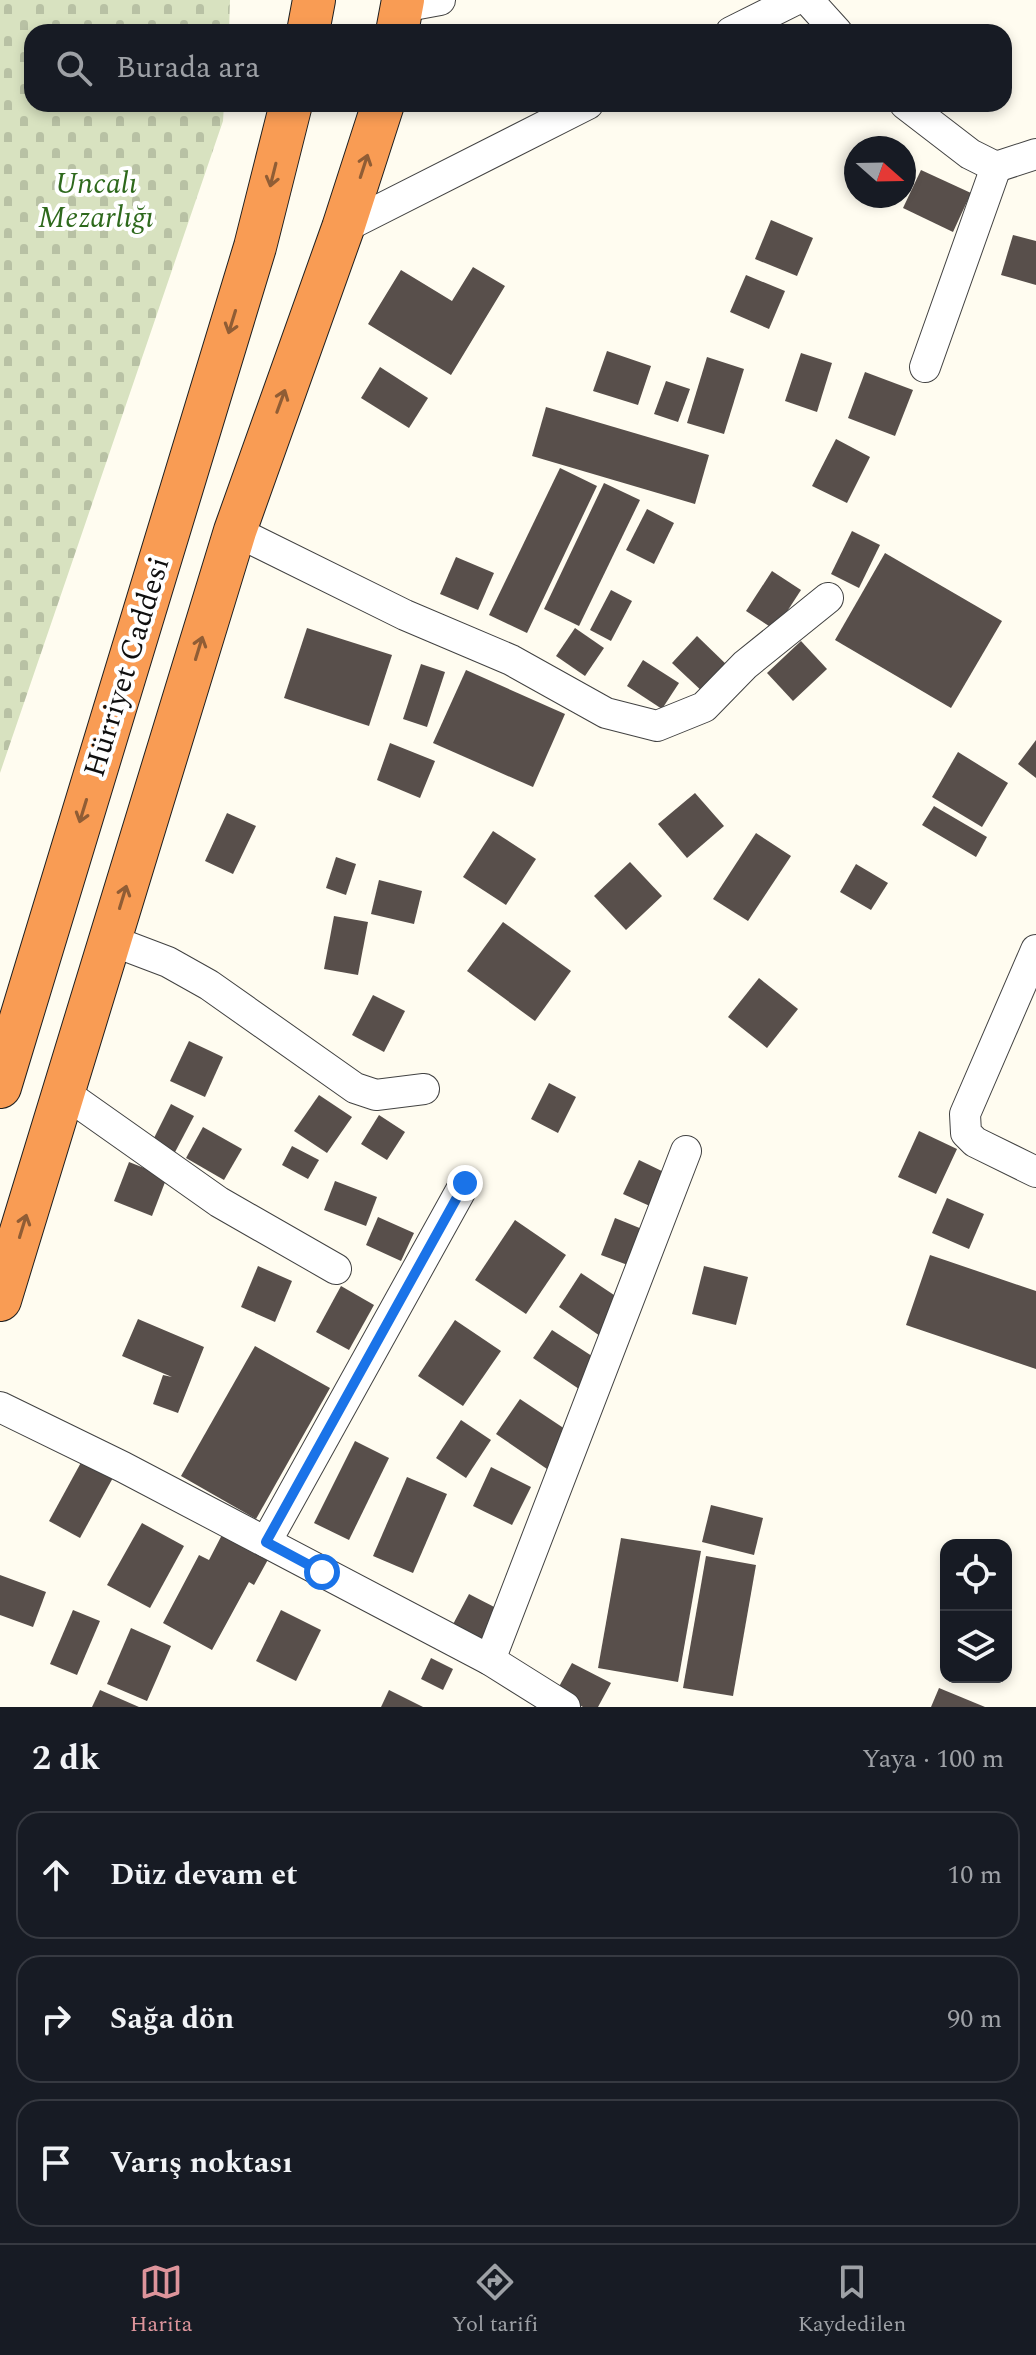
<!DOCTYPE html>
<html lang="tr">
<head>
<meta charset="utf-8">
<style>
  :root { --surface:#171b24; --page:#20242c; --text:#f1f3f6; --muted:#9ea1a6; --line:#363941; --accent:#dd949b }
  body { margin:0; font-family:Spectral,serif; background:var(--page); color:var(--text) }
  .controls { position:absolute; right:24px; bottom:24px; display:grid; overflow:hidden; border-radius:16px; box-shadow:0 4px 12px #0003 }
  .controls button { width:72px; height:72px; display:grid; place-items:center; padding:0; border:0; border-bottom:2px solid var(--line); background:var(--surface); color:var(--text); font:40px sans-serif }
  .compass { position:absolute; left:844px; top:136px; width:72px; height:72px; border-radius:50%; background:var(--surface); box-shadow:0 4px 12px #0003; rotate:110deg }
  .stop { position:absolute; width:24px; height:24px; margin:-18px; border:6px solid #1a73e8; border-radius:50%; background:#fff }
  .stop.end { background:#1a73e8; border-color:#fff; box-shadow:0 2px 8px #0008 }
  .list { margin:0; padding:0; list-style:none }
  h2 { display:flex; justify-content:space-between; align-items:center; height:104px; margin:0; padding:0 32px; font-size:34px }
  h2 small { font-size:26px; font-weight:400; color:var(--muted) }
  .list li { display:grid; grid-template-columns:52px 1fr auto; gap:24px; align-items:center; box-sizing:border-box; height:128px; margin:0 16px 16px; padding:0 16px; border:2px solid var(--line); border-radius:24px }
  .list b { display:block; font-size:30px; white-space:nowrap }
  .list em { font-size:26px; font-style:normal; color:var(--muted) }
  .icon { flex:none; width:44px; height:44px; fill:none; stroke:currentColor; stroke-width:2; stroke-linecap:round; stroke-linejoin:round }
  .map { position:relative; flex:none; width:1036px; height:1707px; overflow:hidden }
  .search { position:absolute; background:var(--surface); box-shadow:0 4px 12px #0003; left:24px; right:24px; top:24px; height:88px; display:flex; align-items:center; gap:20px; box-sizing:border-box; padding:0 28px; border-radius:24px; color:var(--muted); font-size:30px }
  .sheet { height:536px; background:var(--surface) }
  nav { display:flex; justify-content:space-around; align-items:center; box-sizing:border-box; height:112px; border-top:2px solid var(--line); background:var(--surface); font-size:22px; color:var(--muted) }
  nav a { display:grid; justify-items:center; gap:4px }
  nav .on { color:var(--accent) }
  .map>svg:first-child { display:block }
  .cemetery { fill:url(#cemetery-stones) }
  .building { fill:#584f4b }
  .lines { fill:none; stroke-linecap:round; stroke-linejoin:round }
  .minor-casing { stroke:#424242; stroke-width:32 }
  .highway-casing { stroke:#202020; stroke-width:44 }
  .minor { stroke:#fff; stroke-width:30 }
  .highway { stroke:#f99c54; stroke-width:42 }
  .oneway { stroke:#905d35 }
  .route { stroke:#1a73e8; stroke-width:10 }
  .labels { text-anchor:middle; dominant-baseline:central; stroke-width:8; stroke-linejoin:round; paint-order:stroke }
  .park-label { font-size:30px; font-style:italic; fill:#2e691c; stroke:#fff }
  .street-label { font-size:30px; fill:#0f0f0f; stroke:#fff }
</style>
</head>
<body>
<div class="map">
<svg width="1036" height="1707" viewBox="0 0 1036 1707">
  <defs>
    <pattern id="cemetery-stones" width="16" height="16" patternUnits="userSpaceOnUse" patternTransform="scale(2)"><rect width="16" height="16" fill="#d8e2c0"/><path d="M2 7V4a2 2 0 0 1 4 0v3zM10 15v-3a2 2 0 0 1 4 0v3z" fill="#b8c1a4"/></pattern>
  </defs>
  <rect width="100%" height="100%" fill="#fffcf0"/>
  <polygon class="cemetery" points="0,0 230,0 229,32 32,32 32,104 224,104 223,121 0,773"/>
  <g class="building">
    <polygon points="921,170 971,193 953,232 903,208"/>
    <polygon points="771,220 813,238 797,276 755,259"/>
    <polygon points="1013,235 1036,241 1036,285 1001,275"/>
    <polygon points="473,267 505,286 451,375 368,324 401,270 452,301"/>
    <polygon points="746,275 785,291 769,329 730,312"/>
    <polygon points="607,351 651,366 638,405 593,391"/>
    <polygon points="801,353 832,363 817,412 785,401"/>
    <polygon points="707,357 744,369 724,434 687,423"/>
    <polygon points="380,367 428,398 409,428 361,398"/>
    <polygon points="865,372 913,390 895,436 848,418"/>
    <polygon points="666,381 690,389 678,422 654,414"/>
    <polygon points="546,407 709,455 695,504 532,456"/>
    <polygon points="836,439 870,457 847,503 812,486"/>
    <polygon points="560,468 597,486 527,633 489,615"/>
    <polygon points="604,483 640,500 579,626 544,609"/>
    <polygon points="647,509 674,523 654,564 626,550"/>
    <polygon points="852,531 880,545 859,588 831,574"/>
    <polygon points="885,553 1002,621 951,708 835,640"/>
    <polygon points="456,557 494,573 478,610 440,594"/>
    <polygon points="772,571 801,590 775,630 746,611"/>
    <polygon points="611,590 632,601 611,641 590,630"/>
    <polygon points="307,628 392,655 369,726 284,698"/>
    <polygon points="575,628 604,648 585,676 556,656"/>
    <polygon points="697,636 730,668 705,694 672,663"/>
    <polygon points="801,641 827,669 793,701 767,673"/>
    <polygon points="643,660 679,683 662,709 627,686"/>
    <polygon points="421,664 445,672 427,727 403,719"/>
    <polygon points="466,670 565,714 533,787 433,743"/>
    <polygon points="1036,740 1036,778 1018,764"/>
    <polygon points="390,743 435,761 420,798 377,780"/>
    <polygon points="958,752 1008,783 982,827 932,797"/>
    <polygon points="695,793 724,826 687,858 658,824"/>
    <polygon points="934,806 987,837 976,857 922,825"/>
    <polygon points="227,813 256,826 233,874 205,861"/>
    <polygon points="493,831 536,859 506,905 463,877"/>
    <polygon points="756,833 791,856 748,921 713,899"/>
    <polygon points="336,857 356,864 346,895 326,888"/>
    <polygon points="630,862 662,896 626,930 594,896"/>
    <polygon points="856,864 888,883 871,910 840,892"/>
    <polygon points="379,880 422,891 414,924 371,914"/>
    <polygon points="334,916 368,922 358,975 324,969"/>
    <polygon points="503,922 571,971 535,1021 467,971"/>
    <polygon points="759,978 798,1009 767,1048 728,1017"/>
    <polygon points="373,995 405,1011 384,1052 352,1035"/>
    <polygon points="189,1041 223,1057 205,1097 170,1081"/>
    <polygon points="549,1083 576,1097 558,1133 531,1119"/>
    <polygon points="319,1095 352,1117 327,1153 294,1131"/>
    <polygon points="171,1104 194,1116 174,1154 152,1142"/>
    <polygon points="379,1115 405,1132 387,1160 361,1144"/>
    <polygon points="203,1127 242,1149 224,1180 186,1158"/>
    <polygon points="919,1131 957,1149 936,1194 898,1177"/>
    <polygon points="292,1146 319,1160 308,1179 282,1165"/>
    <polygon points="639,1160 668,1174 652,1207 623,1194"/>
    <polygon points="129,1162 167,1177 152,1216 114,1201"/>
    <polygon points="335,1181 377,1197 366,1226 324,1210"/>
    <polygon points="947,1198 984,1214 969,1249 932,1233"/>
    <polygon points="378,1217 414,1233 401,1261 366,1245"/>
    <polygon points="615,1218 647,1231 633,1267 601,1255"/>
    <polygon points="515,1220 566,1255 526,1314 475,1280"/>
    <polygon points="930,1255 1036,1291 1036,1369 906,1325"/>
    <polygon points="258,1266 292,1281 275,1322 241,1307"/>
    <polygon points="704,1266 748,1277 736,1325 692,1314"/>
    <polygon points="581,1273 623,1301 600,1336 559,1307"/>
    <polygon points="341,1286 374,1305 349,1350 316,1332"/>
    <polygon points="138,1319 204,1347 178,1413 153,1404 163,1375 172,1377 122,1356"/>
    <polygon points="455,1320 501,1351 463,1406 418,1376"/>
    <polygon points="552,1330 598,1360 579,1389 533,1358"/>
    <polygon points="255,1346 330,1388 256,1519 181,1476"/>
    <polygon points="520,1399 571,1433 547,1469 496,1434"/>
    <polygon points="461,1420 491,1440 466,1478 436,1458"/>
    <polygon points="355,1441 389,1458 349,1540 314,1523"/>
    <polygon points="84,1457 115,1474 80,1538 49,1521"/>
    <polygon points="491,1467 531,1487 512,1525 473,1506"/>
    <polygon points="407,1477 447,1494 413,1573 373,1556"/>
    <polygon points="711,1505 763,1518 754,1555 702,1542"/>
    <polygon points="142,1523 184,1546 150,1608 107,1585"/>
    <polygon points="225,1529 271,1554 254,1585 249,1582 212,1650 163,1623 199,1555 209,1560"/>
    <polygon points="621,1538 701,1551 678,1682 598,1668"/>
    <polygon points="706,1556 756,1565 733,1696 683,1688"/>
    <polygon points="0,1575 46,1592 33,1627 0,1615"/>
    <polygon points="469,1594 502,1611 483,1647 450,1630"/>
    <polygon points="73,1610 100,1621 77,1675 50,1664"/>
    <polygon points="281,1610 321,1630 296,1681 256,1661"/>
    <polygon points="131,1628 171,1646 147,1701 107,1684"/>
    <polygon points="431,1658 453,1669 443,1690 421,1679"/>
    <polygon points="572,1663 611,1683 598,1707 583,1707 556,1692"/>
    <polygon points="939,1688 985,1707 931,1707"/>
    <polygon points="100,1690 139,1707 92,1707"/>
    <polygon points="389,1690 423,1707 381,1707"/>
  </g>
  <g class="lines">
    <g class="minor-casing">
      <g id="minor">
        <polyline points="808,0 837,32"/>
        <polyline points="402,7 440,0"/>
        <polyline points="731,32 795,0"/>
        <polyline points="905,104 970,154 996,167 1036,154"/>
        <polyline points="343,228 588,104"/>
        <polyline points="925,367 996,167"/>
        <polyline points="235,531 405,615 511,660 606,713 657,726 704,707 745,665 828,598"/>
        <polyline points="110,940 168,962 209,985 355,1088 376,1095 424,1089"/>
        <polyline points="1036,950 965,1114 966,1133 975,1142 1036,1172"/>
        <polyline points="63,1094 76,1101 219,1202 336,1269"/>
        <polyline points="0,1407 123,1467 490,1660 565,1707"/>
        <polyline points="266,1542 465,1183"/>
        <polyline points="490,1660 686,1151"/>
      </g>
    </g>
    <g class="highway-casing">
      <g id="highway">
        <polyline points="308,32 314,0"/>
        <polyline points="397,32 403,0"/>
        <polyline points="0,1087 255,247 291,104"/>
        <polyline points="0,1300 235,531 343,228 383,104"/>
      </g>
    </g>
    <use href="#minor" class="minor"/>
    <use href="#highway" class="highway"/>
  </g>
  <defs><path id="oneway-shaft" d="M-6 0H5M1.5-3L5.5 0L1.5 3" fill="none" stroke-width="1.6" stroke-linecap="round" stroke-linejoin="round" transform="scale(2)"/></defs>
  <g class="oneway">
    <use href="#oneway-shaft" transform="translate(364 166) rotate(-72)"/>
    <use href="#oneway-shaft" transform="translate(273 175) rotate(104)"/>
    <use href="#oneway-shaft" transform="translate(232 322) rotate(107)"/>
    <use href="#oneway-shaft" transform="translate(281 401) rotate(-70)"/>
    <use href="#oneway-shaft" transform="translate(199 648) rotate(-73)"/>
    <use href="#oneway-shaft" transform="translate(83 811) rotate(107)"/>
    <use href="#oneway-shaft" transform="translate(123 897) rotate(-73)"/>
    <use href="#oneway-shaft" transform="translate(23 1226) rotate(-73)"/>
  </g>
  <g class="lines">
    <polyline class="route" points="322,1572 266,1542 465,1183"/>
  </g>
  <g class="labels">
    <g class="park-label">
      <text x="96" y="184">Uncalı<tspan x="96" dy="34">Mezarlığı</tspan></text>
    </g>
    <g class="street-label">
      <text transform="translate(127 667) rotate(-73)">Hürriyet Caddesi</text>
    </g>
  </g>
</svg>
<div class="controls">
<button><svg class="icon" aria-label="locate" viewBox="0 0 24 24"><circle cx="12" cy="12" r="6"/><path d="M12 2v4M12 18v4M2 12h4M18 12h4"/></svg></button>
<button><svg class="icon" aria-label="layers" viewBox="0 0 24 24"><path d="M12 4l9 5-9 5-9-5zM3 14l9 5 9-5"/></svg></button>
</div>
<svg class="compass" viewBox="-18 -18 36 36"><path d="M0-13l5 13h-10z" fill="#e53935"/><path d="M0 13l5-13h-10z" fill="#9ea1a6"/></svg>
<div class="stop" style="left:322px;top:1572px"></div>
<div class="stop end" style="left:465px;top:1183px"></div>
<div class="search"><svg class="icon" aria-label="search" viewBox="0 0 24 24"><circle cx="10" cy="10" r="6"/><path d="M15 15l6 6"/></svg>Burada ara</div>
</div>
<section class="sheet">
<h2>2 dk<small>Yaya · 100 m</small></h2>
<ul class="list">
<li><svg class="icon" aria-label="ahead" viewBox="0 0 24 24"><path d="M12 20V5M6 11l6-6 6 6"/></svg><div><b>Düz devam et</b></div><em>10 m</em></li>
<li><svg class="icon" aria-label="right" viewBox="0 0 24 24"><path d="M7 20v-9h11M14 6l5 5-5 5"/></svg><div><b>Sağa dön</b></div><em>90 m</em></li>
<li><svg class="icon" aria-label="arrive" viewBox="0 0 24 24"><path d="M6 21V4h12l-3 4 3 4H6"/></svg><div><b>Varış noktası</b></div></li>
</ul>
</section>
<nav>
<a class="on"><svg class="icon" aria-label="map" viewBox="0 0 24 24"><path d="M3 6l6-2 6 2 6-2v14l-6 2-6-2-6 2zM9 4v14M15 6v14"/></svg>Harita</a>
<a><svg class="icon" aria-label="directions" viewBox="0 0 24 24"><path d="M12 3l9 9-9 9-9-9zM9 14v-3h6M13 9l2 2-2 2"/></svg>Yol tarifi</a>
<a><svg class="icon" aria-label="saved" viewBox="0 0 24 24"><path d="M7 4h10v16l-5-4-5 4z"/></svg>Kaydedilen</a>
</nav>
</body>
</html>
